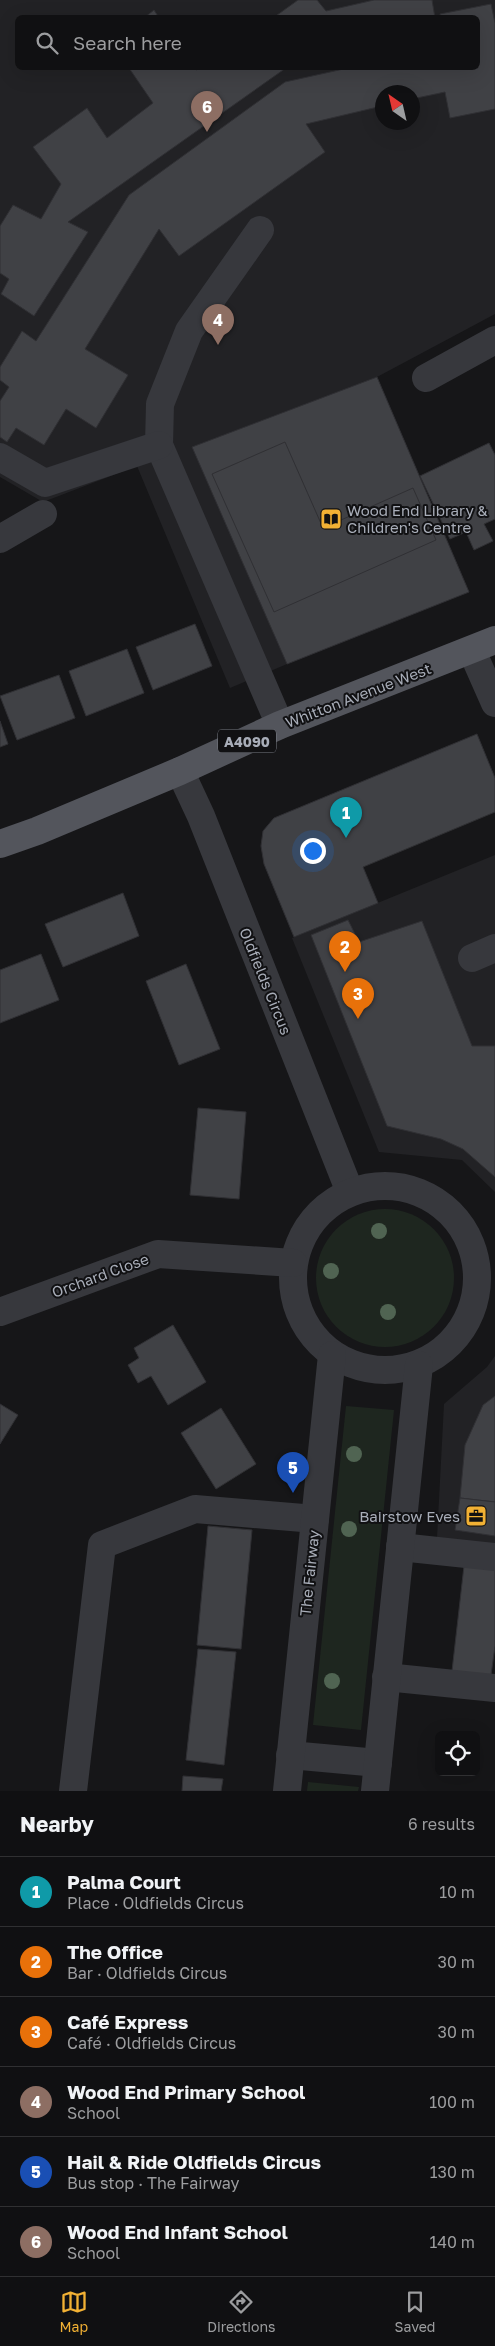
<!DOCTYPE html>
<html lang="en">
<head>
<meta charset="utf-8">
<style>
  :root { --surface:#101012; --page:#19191b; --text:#f1f3f6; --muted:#9c9d9f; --line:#303032; --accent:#f2b134 }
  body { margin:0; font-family:"Golos Text",sans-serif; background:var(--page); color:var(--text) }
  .controls { position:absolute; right:15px; bottom:15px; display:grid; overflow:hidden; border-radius:8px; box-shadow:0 5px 20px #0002 }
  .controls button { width:45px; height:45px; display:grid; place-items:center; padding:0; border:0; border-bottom:1px solid var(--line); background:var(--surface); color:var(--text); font:25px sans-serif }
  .compass { position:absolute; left:375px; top:85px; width:45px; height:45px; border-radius:50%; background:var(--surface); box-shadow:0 5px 20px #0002; rotate:326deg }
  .you { position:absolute; left:312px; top:850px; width:18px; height:18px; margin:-12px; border:4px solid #fff; border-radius:50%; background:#1a73e8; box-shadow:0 0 0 8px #1a73e833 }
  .badge { display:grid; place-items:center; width:32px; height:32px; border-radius:50%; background:var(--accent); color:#fff; font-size:16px; font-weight:700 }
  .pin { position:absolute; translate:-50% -41px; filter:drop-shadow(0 1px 2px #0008) }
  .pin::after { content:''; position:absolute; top:26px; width:18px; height:15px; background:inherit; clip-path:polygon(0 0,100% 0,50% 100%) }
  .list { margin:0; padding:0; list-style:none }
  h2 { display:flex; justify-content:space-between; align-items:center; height:65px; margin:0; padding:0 20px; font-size:21px }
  h2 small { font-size:16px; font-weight:400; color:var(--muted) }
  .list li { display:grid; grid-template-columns:32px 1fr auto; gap:15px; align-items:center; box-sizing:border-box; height:70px; padding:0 20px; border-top:1px solid var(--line) }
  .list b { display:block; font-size:19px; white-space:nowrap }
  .list p { margin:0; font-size:16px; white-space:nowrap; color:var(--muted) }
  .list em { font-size:16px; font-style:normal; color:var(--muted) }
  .icon { flex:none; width:28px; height:28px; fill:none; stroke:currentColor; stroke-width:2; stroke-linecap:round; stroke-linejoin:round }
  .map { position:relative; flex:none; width:495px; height:1791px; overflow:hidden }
  .search { position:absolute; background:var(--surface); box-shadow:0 5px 20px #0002; left:15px; right:15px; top:15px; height:55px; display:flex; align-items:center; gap:12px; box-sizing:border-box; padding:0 18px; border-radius:8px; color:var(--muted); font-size:19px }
  .sheet { height:485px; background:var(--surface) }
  nav { display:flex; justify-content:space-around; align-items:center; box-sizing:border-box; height:70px; border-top:1px solid var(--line); background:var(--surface); font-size:14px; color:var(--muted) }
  nav a { display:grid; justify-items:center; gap:2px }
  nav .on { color:var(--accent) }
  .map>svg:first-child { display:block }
  .built { fill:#222225; fill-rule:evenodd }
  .green { fill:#1e261f }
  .building { fill:#404145; stroke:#303034 }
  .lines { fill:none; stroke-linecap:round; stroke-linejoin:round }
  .minor { stroke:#37383d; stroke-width:28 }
  .major { stroke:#53555c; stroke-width:28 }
  .tree { fill:#506452 }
  .labels { text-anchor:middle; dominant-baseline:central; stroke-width:4; stroke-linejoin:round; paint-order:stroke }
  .shield { fill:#111113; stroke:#7b7e86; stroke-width:1 }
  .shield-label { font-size:14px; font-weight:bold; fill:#a8adb8 }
  .poi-label { font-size:15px; fill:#a8adb8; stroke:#111113; text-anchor:start }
  .street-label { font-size:15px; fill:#a8adb8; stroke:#111113 }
</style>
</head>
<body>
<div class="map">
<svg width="495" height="1791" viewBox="0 0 495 1791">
  <rect width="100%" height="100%" fill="#161618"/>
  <g class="built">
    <path d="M 0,0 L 495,0 L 495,314 L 377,377 L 192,447 L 287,664 L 230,688 L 137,466 L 43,502 L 0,477 ZM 18,18 L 478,18 L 478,68 L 18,68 ZM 382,92 L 412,92 L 412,122 L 382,122 Z"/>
    <polygon points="495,855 495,1192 462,1160 379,1152 292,938"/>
    <polygon points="495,1356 495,1545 437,1538 444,1404 487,1367"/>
  </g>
  <g class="green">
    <circle cx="385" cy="1278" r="69"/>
    <polygon points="346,1406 394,1410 361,1730 313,1725"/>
    <polygon points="308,1782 359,1787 358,1791 307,1791"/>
  </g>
  <g class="building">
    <polygon points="298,0 317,0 326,11 374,0 432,0 435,18 273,18"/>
    <polygon points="491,4 495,23 495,109 450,118 445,92 412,99 412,92 382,92 382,106 306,124 325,152 179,256 159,229 85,349 128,375 96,428 66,409 44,445 16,428 7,442 0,437 0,401 9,387 0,380 0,367 22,331 36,341 129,195 285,82 348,68 478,68 478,18 441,18 440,14"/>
    <polygon points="154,10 159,18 144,18"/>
    <polygon points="129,68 194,68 196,70 200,68 286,68 68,222 88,232 34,316 1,294 9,279 0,273 0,226 13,205 41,219 61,184 33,147 87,108 107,138 153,103"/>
    <polygon points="377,377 469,592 287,664 192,447"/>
    <polygon points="285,442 323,528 413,488 436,540 274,612 212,474"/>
    <polygon points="489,443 495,455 495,519 484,524 493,541 474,550 466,532 450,539 420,476"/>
    <polygon points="195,624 212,666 153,690 136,647"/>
    <polygon points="127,649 144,693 86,716 69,671"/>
    <polygon points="59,675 75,718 17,740 0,696"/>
    <polygon points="0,721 8,744 0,747"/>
    <polygon points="477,734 495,778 495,812 363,867 378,903 294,937 264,864 261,846 263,831 274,818"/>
    <polygon points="123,893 139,936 63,967 45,924"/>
    <polygon points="348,920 359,942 422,921 472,1046 495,1046 495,1177 463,1149 441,1139 387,1126 311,935"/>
    <polygon points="41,954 59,1000 0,1023 0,970"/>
    <polygon points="186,964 220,1049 179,1065 146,981"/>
    <polygon points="198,1108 246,1112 239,1199 190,1195"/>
    <polygon points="173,1325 206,1382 168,1405 151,1376 138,1383 128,1365 139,1358 134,1348"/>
    <polygon points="495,1396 495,1502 460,1498 465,1445 483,1405"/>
    <polygon points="0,1404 18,1415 0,1444"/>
    <polygon points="221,1408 256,1464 216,1489 181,1433"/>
    <polygon points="460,1498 495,1502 495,1536 455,1530"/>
    <polygon points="208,1526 252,1530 241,1649 197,1645"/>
    <polygon points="464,1566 495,1570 495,1646 491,1675 452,1671"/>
    <polygon points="198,1649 236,1652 224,1765 186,1760"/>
    <polygon points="183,1776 223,1779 221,1791 182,1791"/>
  </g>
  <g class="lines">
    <g class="minor">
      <polyline points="260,230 189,331 160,404 159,445 280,725"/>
      <polyline points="426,378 495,340"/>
      <polyline points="0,457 45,483 159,445"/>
      <polyline points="0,539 43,514"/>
      <polyline points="472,651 495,703"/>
      <polyline points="180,771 201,816 350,1192"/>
      <polyline points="472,958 495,948"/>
      <circle cx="385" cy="1278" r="92"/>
      <polyline points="0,1312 158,1254 293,1263"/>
      <polyline points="400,1547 495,1557"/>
      <polyline points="386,1677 495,1688"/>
      <polyline points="290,1755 378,1763"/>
      <polyline points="73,1791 102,1545 195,1509 315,1519"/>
      <polyline points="287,1791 332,1355"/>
      <polyline points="375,1791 419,1365"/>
    </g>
    <polyline class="major" points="0,844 37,831 180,771 280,725 495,640"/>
  </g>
  <g class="tree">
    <circle cx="379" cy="1231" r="8"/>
    <circle cx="331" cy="1271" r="8"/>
    <circle cx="388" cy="1312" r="8"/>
    <circle cx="354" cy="1454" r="8"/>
    <circle cx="349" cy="1529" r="8"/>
    <circle cx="332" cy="1681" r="8"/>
  </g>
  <defs>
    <g id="library-square" transform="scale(1.125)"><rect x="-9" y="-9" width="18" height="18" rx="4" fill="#f2b134" stroke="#111113"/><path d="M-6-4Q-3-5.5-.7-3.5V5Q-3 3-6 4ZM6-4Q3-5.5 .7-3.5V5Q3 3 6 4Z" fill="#111"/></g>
    <g id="office-square" transform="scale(1.125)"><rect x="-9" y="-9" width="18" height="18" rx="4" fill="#f2b134" stroke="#111113"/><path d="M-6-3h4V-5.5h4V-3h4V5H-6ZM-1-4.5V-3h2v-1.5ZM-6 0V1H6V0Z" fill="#111"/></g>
  </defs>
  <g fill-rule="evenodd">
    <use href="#library-square" x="331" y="519"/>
    <use href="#office-square" x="476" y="1516"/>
  </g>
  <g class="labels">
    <rect class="shield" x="218" y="729.5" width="58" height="23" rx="4"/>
    <g class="shield-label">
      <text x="247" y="741">A4090</text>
    </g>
    <g class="poi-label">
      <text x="347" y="510">Wood End Library &amp;<tspan x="347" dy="17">Children's Centre</tspan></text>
      <text x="460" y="1516" text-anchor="end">Bairstow Eves</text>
    </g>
    <g class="street-label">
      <text transform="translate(358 695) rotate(-21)">Whitton Avenue West</text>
      <text transform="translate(266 981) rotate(68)">Oldfields Circus</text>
      <text transform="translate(100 1275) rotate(-20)">Orchard Close</text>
      <text transform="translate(309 1573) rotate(-84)">The Fairway</text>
    </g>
  </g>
</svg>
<div class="controls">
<button><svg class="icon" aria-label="locate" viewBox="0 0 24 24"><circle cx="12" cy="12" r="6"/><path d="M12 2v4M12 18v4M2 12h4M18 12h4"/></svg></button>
</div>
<svg class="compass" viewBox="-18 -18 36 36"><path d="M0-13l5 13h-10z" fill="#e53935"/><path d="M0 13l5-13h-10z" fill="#9c9d9f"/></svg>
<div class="you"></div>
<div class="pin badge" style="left:346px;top:838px;background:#0f9aa8">1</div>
<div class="pin badge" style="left:345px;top:972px;background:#e8710a">2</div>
<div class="pin badge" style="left:358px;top:1019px;background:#e8710a">3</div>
<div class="pin badge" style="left:218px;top:345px;background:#8d6e63">4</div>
<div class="pin badge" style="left:293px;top:1493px;background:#1a4fb4">5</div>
<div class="pin badge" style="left:207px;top:132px;background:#8d6e63">6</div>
<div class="search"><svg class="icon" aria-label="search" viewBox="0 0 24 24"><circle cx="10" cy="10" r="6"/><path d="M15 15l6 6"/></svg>Search here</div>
</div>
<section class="sheet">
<h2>Nearby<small>6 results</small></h2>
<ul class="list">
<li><span class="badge" style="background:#0f9aa8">1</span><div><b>Palma Court</b><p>Place · Oldfields Circus</p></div><em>10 m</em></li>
<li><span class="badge" style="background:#e8710a">2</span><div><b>The Office</b><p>Bar · Oldfields Circus</p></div><em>30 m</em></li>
<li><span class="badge" style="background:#e8710a">3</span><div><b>Café Express</b><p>Café · Oldfields Circus</p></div><em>30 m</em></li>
<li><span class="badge" style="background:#8d6e63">4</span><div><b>Wood End Primary School</b><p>School</p></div><em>100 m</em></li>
<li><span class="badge" style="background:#1a4fb4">5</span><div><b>Hail &amp; Ride Oldfields Circus</b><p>Bus stop · The Fairway</p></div><em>130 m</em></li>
<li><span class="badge" style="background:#8d6e63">6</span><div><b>Wood End Infant School</b><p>School</p></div><em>140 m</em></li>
</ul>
</section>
<nav>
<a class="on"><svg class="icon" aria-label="map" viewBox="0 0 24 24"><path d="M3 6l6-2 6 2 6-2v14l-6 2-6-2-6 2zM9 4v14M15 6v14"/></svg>Map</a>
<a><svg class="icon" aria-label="directions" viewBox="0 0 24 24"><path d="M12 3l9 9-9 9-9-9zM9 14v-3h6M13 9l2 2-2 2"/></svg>Directions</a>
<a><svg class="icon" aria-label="saved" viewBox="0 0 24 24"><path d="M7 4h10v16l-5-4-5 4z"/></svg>Saved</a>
</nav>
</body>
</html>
